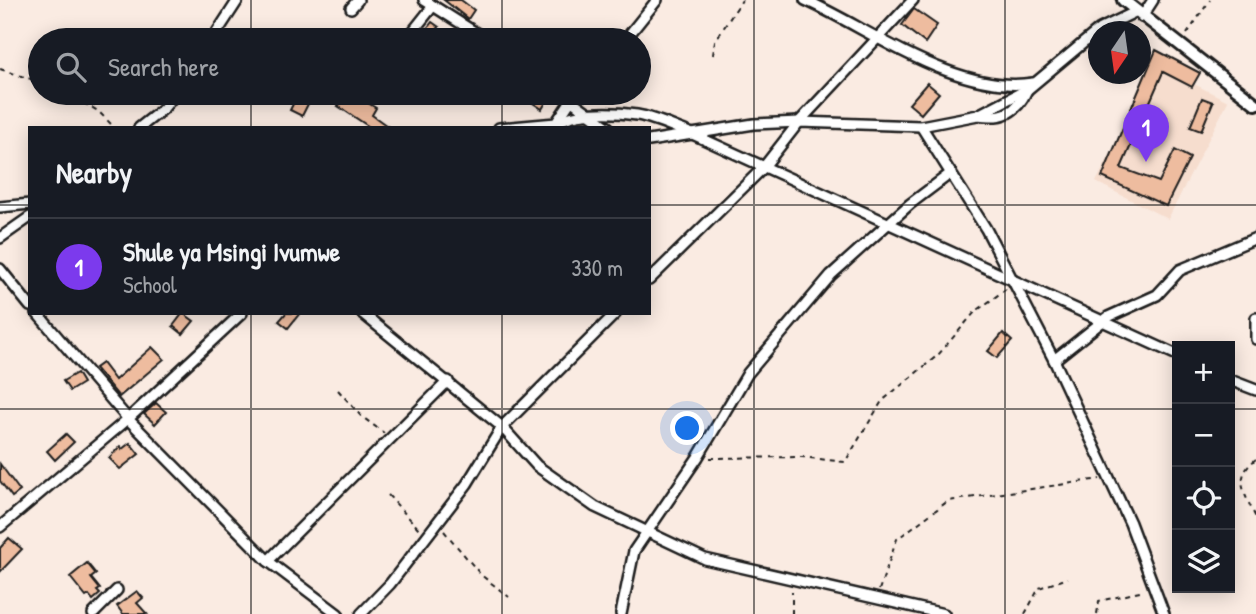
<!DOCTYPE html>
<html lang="en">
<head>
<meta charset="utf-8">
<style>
  :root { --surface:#171b24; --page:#20242c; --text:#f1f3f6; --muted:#9ea1a6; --line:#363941; --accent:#7c3aed }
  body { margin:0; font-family:"Patrick Hand",sans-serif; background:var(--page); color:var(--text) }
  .controls { position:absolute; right:21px; bottom:21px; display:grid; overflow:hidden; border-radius:0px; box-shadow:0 4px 18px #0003 }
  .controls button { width:63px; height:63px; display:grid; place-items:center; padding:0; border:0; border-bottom:2px solid var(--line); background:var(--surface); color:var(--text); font:35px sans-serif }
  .compass { position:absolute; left:1088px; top:21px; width:63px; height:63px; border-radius:50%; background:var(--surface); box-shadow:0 4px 18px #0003; rotate:193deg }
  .you { position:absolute; left:688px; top:429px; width:24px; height:24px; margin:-18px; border:5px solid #fff; border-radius:50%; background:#1a73e8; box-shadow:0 0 0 10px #1a73e833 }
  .badge { display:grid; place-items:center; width:46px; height:46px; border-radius:50%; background:var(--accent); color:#fff; font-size:23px; font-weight:700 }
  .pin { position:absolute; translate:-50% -58px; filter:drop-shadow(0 2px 4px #0008) }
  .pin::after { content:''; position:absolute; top:37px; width:24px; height:21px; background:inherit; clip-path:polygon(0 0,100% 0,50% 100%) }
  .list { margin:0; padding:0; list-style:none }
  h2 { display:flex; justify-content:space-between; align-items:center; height:91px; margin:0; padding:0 28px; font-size:30px }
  h2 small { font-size:23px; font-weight:400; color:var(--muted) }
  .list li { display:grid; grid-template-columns:46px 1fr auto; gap:21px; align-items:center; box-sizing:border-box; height:98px; padding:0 28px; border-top:2px solid var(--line) }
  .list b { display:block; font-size:26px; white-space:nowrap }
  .list p { margin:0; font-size:23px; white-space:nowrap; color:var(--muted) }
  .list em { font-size:23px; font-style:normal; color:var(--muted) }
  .icon { flex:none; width:38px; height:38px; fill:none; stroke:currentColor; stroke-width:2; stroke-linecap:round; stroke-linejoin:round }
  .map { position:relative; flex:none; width:1256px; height:614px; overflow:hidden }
  .search { position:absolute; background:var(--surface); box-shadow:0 4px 18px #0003; left:28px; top:28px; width:623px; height:77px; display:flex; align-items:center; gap:18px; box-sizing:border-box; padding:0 24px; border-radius:38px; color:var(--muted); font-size:26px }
  .panel { position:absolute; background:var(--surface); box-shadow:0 4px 18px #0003; left:28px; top:126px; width:623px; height:189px; border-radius:0px }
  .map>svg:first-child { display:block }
  .built { fill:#f6ddce }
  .building { fill:#eebc9f; stroke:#1c1c1c; stroke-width:2 }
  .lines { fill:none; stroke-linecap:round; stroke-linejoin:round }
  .minor-casing { stroke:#1c1c1c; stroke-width:14 }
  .tertiary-casing { stroke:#1c1c1c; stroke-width:16 }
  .path { stroke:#1c1c1c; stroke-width:2; stroke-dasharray:5 5; stroke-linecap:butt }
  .minor { stroke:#fff; stroke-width:9 }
  .tertiary { stroke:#fff; stroke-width:10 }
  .grid { fill:none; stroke:#1c1c1c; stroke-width:2; stroke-opacity:0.55 }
</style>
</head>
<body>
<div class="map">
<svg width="1256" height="614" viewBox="0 0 1256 614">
  <rect width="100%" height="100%" fill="#faebe2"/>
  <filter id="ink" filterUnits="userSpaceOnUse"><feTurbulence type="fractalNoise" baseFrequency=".0143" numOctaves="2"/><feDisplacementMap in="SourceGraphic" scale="14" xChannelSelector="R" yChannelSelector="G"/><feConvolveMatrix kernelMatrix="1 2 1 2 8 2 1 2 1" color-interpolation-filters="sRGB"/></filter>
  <g filter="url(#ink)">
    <polygon class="built" points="1156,65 1228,101 1168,219 1096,182"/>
    <g class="building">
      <polygon points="444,0 461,0 474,10 468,19"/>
      <polygon points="914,9 937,25 925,43 902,25"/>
      <polygon points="432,22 439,27 429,40 418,40"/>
      <polygon points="1156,50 1200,73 1192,87 1163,72 1121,168 1159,182 1175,150 1190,158 1166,206 1102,177"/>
      <polygon points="927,83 939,93 921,114 909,104"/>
      <polygon points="352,93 376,108 372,115 390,128 371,128 338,106"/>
      <polygon points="518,93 542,93 548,99 542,109"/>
      <polygon points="298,94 309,102 302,116 290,110"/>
      <polygon points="1202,98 1213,102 1201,131 1190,127"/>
      <polygon points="183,313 194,321 183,334 173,326"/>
      <polygon points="286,313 300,313 288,328 279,321"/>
      <polygon points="1003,333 1012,341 997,358 988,351"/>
      <polygon points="152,347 164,359 119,397 95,368 102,363 115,380"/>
      <polygon points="77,373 83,383 70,391 63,381"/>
      <polygon points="156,403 166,412 155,424 144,414"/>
      <polygon points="66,434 74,442 55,460 47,451"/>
      <polygon points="130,443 139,454 120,469 109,458 120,446 122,449"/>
      <polygon points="0,464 20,491 12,497 0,481"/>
      <polygon points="9,538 22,549 0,572 0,548"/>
      <polygon points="87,563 96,574 91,578 100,589 97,591 100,594 93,600 89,595 86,597 70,577"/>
      <polygon points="137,591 143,598 137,603 147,614 123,614 117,606"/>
    </g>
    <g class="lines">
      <g class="minor-casing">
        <g id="minor">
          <polyline points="424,0 487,40"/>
          <path d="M 805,0 C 872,30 956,95 1033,83"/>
          <polyline points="351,8 358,0"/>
          <polyline points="1142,17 1153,0"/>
          <polyline points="212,40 238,0"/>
          <polyline points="406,40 433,6"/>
          <polyline points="625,40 657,0"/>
          <polyline points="561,93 609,128"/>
          <path d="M 978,115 C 1003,119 1017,113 1027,90"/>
          <polyline points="921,126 986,229 1054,360 1130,523 1164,614"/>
          <polyline points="139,128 163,109 176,93"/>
          <polyline points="499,128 556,123 576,93"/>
          <path d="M 552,128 C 567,109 615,112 637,115 C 655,118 673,127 690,133 L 1177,355"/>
          <polyline points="649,141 754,124 799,122 921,126 978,115 1028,89 1100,29 1135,12"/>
          <polyline points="0,207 30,204"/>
          <polyline points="0,238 30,217"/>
          <polyline points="0,269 30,306"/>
          <polyline points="649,280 763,168 799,122 913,0"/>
          <polyline points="37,313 128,419 268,561 338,614"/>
          <polyline points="362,313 502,427 537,466 595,507 705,559 944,614"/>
          <polyline points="1256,318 1256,339"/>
          <polyline points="1054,360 1108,317 1157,295 1180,270 1256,238"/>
          <polyline points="1230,380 1256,390"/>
          <polyline points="0,527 128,419 242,313"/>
          <polyline points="268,561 448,381"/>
          <polyline points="93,614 117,590"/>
          <polyline points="361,614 390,584 467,484 502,427 616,313"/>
          <polyline points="621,614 634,551 698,457 748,373 831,275 910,204 951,173"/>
        </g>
      </g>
      <g class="tertiary-casing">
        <polyline id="tertiary" points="1123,0 1256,104"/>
      </g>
      <g class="path">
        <polyline points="1187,34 1210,0"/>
        <polyline points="713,55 715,41 742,0"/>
        <polyline points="0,69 40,82"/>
        <polyline points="66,93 98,111 115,128"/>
        <polyline points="338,390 361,416 384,433"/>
        <polyline points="710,458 802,457 845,462 882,401 938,355 975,312 1006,289"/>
        <path d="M 1256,459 C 1232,478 1245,494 1256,518"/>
        <polyline points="388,495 420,530"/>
        <polyline points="444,531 481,575 509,597"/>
        <polyline points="879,590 897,539 948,501 1100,479"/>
        <polyline points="792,614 792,591"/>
        <polyline points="1025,614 1039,588 1068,578"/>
        <polyline points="1097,614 1099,601 1144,591"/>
      </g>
      <use href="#minor" class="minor"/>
      <use href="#tertiary" class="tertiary"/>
    </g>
  </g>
  <path class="grid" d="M 251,0 L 251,40M 502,0 L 502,40M 754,0 L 754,614M 1005,0 L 1005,614M 251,93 L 251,128M 502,93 L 502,128M 0,205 L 30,205M 649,205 L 1256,205M 251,313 L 251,614M 502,313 L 502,614M 0,409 L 1177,409M 1230,409 L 1256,409"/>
</svg>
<div class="controls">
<button>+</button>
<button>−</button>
<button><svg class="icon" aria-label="locate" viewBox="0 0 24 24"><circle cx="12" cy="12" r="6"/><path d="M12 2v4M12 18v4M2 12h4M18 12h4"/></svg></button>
<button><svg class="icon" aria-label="layers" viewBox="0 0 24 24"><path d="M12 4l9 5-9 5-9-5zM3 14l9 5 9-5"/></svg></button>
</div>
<svg class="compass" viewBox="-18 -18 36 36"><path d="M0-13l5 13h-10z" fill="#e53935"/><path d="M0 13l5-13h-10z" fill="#9ea1a6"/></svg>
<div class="you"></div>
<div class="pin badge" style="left:1146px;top:162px">1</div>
<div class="search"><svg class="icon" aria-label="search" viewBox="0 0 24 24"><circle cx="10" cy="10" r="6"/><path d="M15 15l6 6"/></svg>Search here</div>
<section class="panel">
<h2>Nearby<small></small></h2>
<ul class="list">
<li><span class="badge">1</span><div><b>Shule ya Msingi Ivumwe</b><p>School</p></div><em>330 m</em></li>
</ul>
</section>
</div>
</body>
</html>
